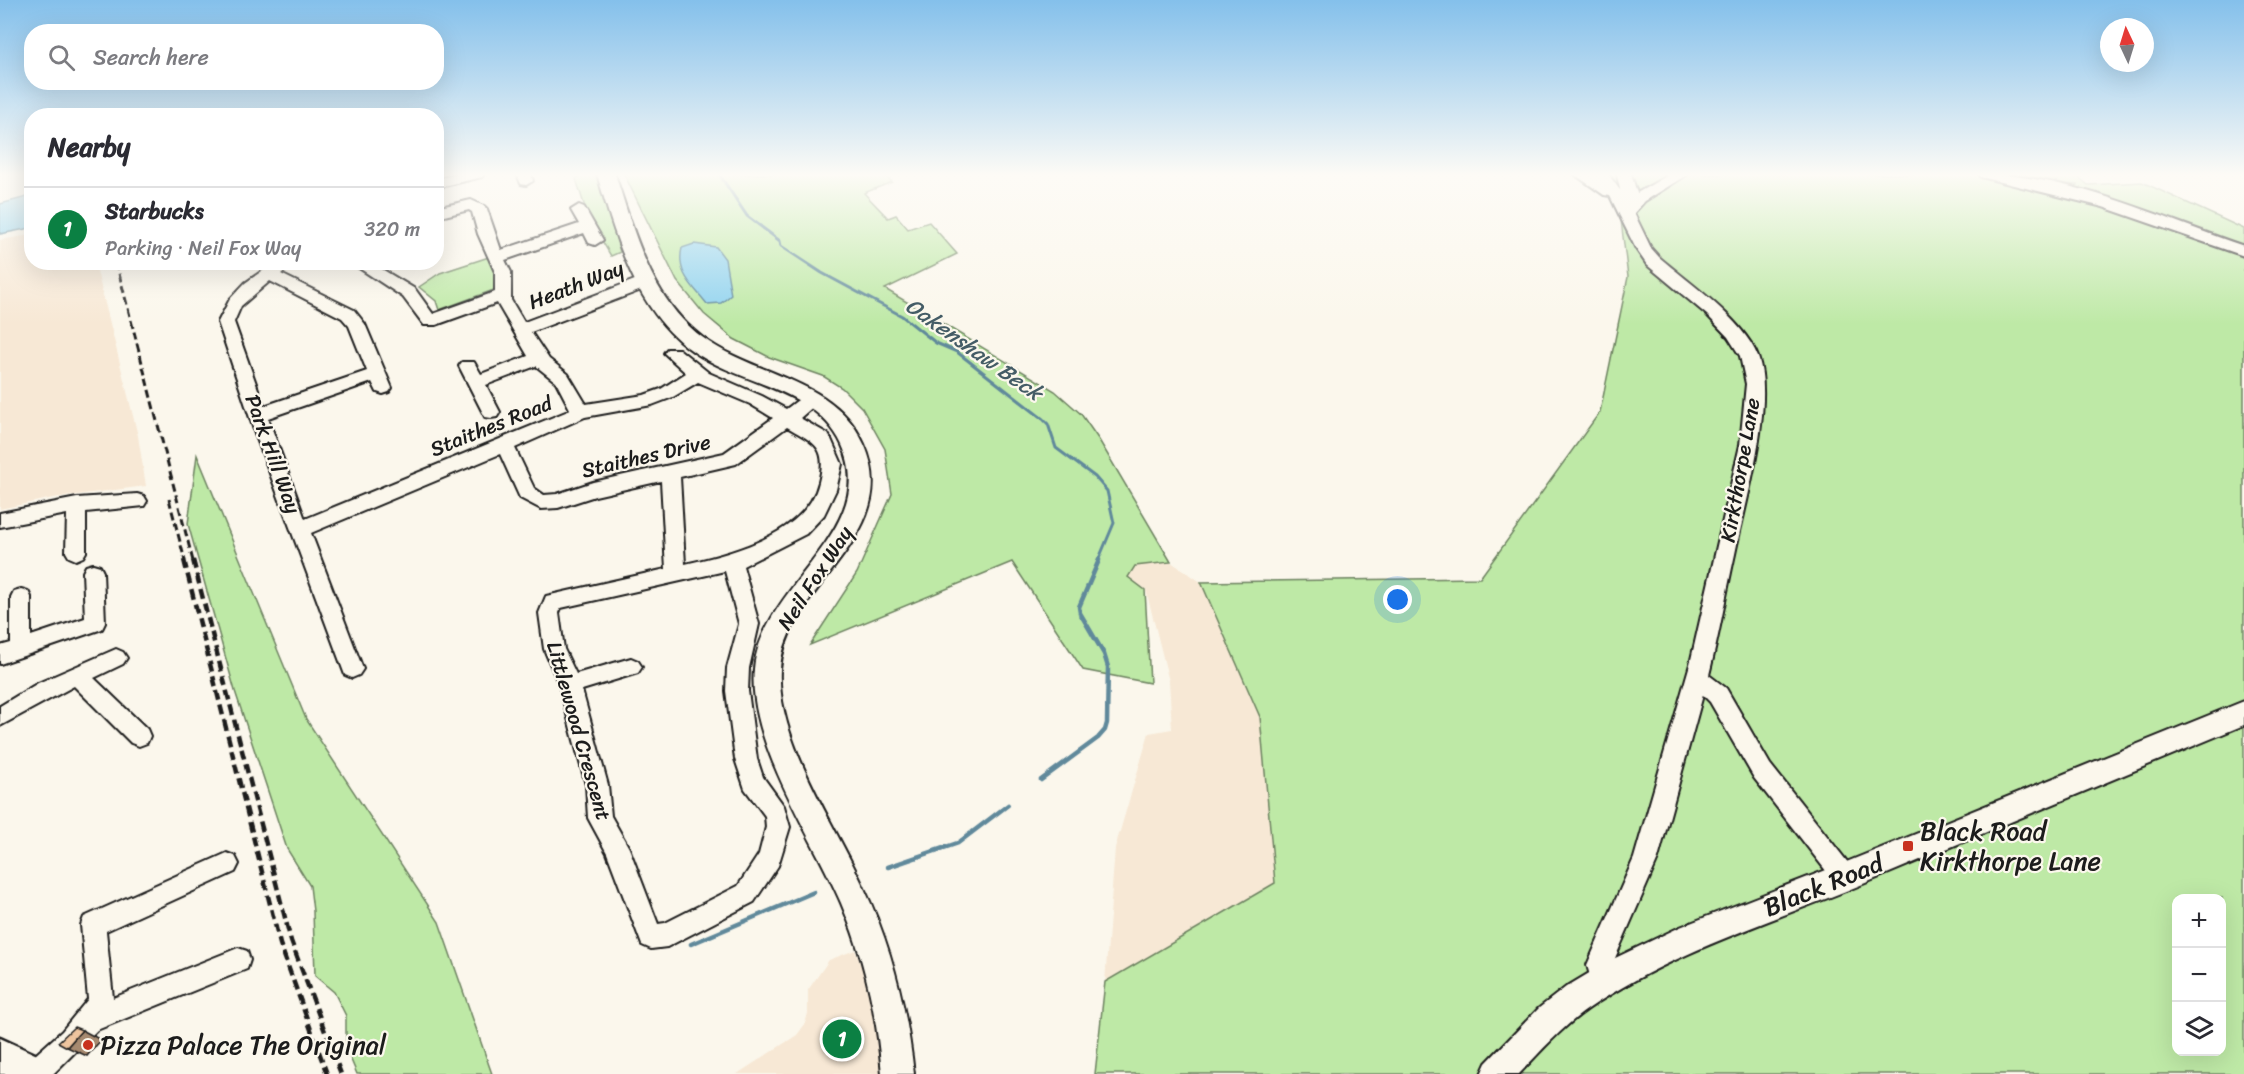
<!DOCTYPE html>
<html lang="en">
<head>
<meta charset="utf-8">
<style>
  :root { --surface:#fff; --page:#f7f7f7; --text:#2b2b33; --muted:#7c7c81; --line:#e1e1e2; --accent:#0b8043 }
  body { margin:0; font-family:Sriracha,sans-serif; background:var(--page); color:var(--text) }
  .controls { position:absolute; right:18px; bottom:18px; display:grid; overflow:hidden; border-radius:12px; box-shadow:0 6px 24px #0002 }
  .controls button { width:54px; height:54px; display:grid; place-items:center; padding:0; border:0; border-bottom:2px solid var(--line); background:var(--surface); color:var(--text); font:30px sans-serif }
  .compass { position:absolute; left:2100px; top:18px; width:54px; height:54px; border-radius:50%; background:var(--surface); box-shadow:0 6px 24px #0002; rotate:356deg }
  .you { position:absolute; left:1398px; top:600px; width:21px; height:21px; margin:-15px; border:4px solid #fff; border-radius:50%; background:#1a73e8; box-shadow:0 0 0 9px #1a73e833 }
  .badge { display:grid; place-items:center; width:39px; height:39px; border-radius:50%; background:var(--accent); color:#fff; font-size:20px; font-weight:700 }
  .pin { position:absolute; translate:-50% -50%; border:3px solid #fff; box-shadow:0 2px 6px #0006 }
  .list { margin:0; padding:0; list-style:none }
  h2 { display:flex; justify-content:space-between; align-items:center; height:78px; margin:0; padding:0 24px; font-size:26px }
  h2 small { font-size:20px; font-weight:400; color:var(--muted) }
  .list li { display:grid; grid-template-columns:39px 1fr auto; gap:18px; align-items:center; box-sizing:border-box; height:84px; padding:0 24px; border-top:2px solid var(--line) }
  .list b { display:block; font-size:22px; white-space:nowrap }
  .list p { margin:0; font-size:20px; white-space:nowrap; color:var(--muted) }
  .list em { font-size:20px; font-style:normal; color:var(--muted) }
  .icon { flex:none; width:33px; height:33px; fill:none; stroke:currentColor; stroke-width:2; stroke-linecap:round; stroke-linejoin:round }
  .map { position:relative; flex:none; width:2244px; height:1074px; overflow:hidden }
  .search { position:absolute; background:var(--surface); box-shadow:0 6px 24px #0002; left:24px; top:24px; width:420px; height:66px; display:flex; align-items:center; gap:15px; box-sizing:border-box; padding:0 21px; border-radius:24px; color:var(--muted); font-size:22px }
  .panel { position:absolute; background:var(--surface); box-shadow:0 6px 24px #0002; left:24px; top:108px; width:420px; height:162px; border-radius:24px }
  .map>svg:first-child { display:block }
  .built { fill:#f7e8d5 }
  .green { fill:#bee9a6; stroke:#6d8261; stroke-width:1.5; fill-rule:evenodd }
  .water { fill:#8ed2ef; stroke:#60899b; stroke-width:1.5 }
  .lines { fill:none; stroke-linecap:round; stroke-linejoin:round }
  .stream-far1 { stroke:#60899b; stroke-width:3 }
  .stream { stroke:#60899b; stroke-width:4.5 }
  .minor-casing { stroke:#1c1c1c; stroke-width:4 }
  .major-casing { stroke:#1c1c1c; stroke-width:4 }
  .highway-casing { stroke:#1c1c1c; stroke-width:5 }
  .minor { fill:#fbf7ec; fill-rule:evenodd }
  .major { fill:#fbf7ec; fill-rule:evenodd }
  .highway { fill:#fbf7ec; fill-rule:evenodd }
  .rail-far1 { stroke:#1c1c1c; stroke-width:3; stroke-dasharray:8 4; stroke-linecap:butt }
  .rail { stroke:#1c1c1c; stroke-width:4.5; stroke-dasharray:10 5; stroke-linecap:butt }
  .shaded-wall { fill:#a78a6f; stroke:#1c1c1c; stroke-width:1.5 }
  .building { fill:#efc59f; stroke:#1c1c1c; stroke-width:1.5 }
  .poi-dot { fill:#c8321e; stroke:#fbf7ec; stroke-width:2 }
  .labels { text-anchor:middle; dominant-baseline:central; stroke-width:4.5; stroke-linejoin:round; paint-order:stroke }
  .street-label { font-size:21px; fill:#1c1c1c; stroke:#fbf7ec }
  .water-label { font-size:22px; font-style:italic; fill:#445c66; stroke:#fbf7ec }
  .near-poi-label { font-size:26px; fill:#1c1c1c; stroke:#fbf7ec; text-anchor:start }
  .near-street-label { font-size:26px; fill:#1c1c1c; stroke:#fbf7ec }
</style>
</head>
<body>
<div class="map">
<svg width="2244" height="1074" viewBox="0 0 2244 1074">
  <rect width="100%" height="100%" fill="#fbf7ec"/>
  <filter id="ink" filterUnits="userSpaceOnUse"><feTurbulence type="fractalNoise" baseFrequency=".0167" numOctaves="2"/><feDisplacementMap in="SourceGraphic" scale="12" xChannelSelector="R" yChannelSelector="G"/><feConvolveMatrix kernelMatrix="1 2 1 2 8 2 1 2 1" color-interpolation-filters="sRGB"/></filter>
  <g filter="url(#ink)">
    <g class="built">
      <polygon points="31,235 32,262 95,263 138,436 146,486 53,498 0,509 0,240"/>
      <polygon points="1171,562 1201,582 1260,717 1275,883 1105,982 1115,848 1149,733 1172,729 1169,681 1146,590 1128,577 1134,566"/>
      <polygon points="855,950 879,1010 886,1074 737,1074 797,1035 805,1024 808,1013 808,990 829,960"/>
    </g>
    <g class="green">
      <polygon points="581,174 596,174 620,252 611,256 588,217 576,179"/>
      <polygon points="624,174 884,174 892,182 864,193 888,218 896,215 908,229 929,222 957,254 885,289 1055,391 1081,414 1099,440 1171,562 1135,566 1128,577 1145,590 1150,683 1083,670 1012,562 810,645 857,573 892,494 885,449 862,408 842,388 823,376 769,357 734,339 704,314 677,281"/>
      <polygon points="1605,174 1674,174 1639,195 1623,200"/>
      <path d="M 1684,174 L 1986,174 L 2053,187 L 2079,185 L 2051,183 L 2004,174 L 2075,174 L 2088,185 L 2142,182 L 2244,229 L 2244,1074 L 1095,1074 L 1105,982 L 1275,883 L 1260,717 L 1201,582 L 1480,578 L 1600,412 L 1628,277 L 1620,212 ZM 2176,898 L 2222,898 L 2222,1052 L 2176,1052 Z"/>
      <polygon points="489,257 500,275 499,288 439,310 436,301 419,287 440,273"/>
      <polygon points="197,455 306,719 439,922 492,1074 357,1074 346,1048 346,1016 334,992 315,976 313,911 310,886 287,849 235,691 188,524"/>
    </g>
    <g class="water">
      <polygon points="31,196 31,228 0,234 0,204"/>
      <path d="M 694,244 L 716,247 L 725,259 L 731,295 L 721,303 L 707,304 C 692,285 676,273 682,248 Z"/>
    </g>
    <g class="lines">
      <polyline class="stream-far1" points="719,174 747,216 780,241 781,246 822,273 902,316 936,343 957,352 1043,419 1048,424 1056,448 1095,477 1107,491 1114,523 1098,561"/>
      <g class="stream">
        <polyline points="1041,780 1098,738 1105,730 1107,723 1108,667 1104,654 1080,613 1079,607 1099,560"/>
        <polyline points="888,867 958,843 1008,805"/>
        <polyline points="691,944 814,892"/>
      </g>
      <g class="minor-casing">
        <g id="minor">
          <polygon points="459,174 484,174 482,177 436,188 436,179"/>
          <polygon points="517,174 531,174 533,181 526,185 521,184"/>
          <path d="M 1574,174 L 1608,174 L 1620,190 L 1617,174 L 1631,174 L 1637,193 L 1670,174 L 1688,174 L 1645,201 L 1634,213 L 1651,248 L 1659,257 C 1688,282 1744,320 1758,357 C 1775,403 1745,505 1735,554 C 1726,594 1719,635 1709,675 L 1726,688 L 1770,764 L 1853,869 L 1857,877 L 1853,885 L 1845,888 L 1837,885 L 1754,778 L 1710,702 L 1703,695 L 1658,859 L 1612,965 L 1616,981 L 1612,990 L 1603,994 L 1594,990 L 1587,965 L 1634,858 L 1690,664 L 1740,445 L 1746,384 L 1740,356 L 1728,337 L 1707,315 L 1647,265 L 1636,249 L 1610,196 L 1604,195 Z"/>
          <path d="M 1979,174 C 2070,174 2159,217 2244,246 L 2244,256 L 2103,207 L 1981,177 Z"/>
          <path d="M 471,200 L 484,206 L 487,209 L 501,250 L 579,224 L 571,210 L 579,205 L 584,207 L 603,240 L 595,245 L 589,243 L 584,233 L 505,260 L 511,272 L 511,300 L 524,322 L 640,278 L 652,278 L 654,282 L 652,286 L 531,332 L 549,359 L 568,374 L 586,404 L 644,395 L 661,389 L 686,373 L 664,353 L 667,349 L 679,349 L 709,373 L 762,396 L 786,409 C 796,402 806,391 819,395 L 822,399 L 800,418 L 828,434 L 831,439 L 842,464 L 836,490 L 824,515 L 806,534 L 743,566 L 759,624 L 749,668 L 748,691 L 757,759 L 763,777 L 784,806 L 790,827 L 778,866 L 754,902 L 667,947 L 651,949 L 642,945 L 607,853 L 588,818 L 586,785 L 559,685 L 544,649 L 539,613 L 546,596 L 666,569 L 661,481 L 595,496 L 558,508 L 541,509 L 520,498 L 500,454 L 311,533 L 363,669 L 359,675 L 352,678 L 345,675 L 256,436 L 218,322 L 230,299 L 245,283 L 275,262 L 295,262 L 281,274 L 354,310 L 365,324 L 392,388 L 389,392 L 383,394 L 377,392 L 372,382 L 268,418 L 305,519 L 568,411 L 570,409 L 556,382 L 536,366 L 486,385 L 500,412 L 497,417 L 491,418 L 485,417 L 459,366 L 462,362 L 474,362 L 481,374 L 528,356 L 497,303 L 436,325 L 424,325 L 403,297 L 350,262 L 370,262 L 415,289 L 433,314 L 495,292 L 495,272 L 478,234 L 472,212 L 469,210 L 436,218 L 436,208 ZM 270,281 L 342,318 L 349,326 L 367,371 L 264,406 L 234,322 L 241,306 ZM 698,382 L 750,404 L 773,418 L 724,453 L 593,482 L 557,494 L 544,495 L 534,488 L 515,448 L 585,417 L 652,405 L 673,397 ZM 787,427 C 815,443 828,447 819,482 C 807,534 731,554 685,564 L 680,477 L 736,464 ZM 725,571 L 739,624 L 727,668 L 726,691 L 735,759 L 745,789 L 765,816 L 766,827 L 759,854 L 738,886 L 665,923 L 658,924 L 629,848 L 611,816 L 608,785 L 582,690 L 638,673 L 642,667 L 638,661 L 631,658 L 576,674 L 564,649 L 559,613 L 561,608 Z"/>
          <polygon points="137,494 144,496 147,501 144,506 86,512 86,552 83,557 76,560 69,557 66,552 67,514 0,527 0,513 77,498"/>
          <polygon points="93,564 100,566 103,572 105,623 102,629 0,664 0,646 11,643 11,597 14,591 21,589 28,591 31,597 31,636 85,618 83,572 86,566"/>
          <polygon points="116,649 123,652 127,658 123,664 94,678 147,729 150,736 147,743 139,746 131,743 74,686 0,726 0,706 38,683"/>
          <polygon points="227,853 235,856 239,864 235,872 106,931 113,998 238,948 247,951 250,960 247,969 97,1030 53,1074 20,1074 24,1065 62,1031 88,999 81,925 84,917"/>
        </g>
      </g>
      <g class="major-casing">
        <g id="major">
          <path d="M 597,174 L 615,174 C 634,232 651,299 702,337 C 755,377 834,377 864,444 C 906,536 785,586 780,670 C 776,740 836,825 864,888 C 892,947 907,1009 914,1074 L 882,1074 C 877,1015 864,957 841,903 C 813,837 747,742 754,669 C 761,585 881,530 842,445 C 815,386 734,384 687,347 C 634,306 615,235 597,174 Z"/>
          <path d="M 2244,701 L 2244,725 C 2119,777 1993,829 1868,882 C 1774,921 1673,951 1588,1009 C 1562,1027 1541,1051 1519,1074 L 1481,1074 L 1486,1063 L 1539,1008 L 1566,987 L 1611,960 L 1680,927 L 1839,865 Z"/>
        </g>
      </g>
      <g class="highway-casing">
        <polygon id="highway" points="0,1038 48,1060 53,1074 0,1074"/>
      </g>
      <use href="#minor" class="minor"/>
      <use href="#major" class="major"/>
      <use href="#highway" class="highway"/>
      <g class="rail-far1">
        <polyline points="116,262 193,561"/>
        <polyline points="169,499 185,561"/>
      </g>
      <g class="rail">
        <polyline points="184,560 280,944 327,1074"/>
        <polyline points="193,560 291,941 341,1074"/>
      </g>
    </g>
    <polygon class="shaded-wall" points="82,1030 101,1040 87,1056 67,1047"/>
    <polygon class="building" points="74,1027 82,1030 67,1047 58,1042"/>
  </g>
  <linearGradient id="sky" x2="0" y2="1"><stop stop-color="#84c0eb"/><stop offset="0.54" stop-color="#fdfbf6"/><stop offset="1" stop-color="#fdfbf6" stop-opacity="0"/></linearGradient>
  <rect width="2244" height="324" fill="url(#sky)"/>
  <g class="poi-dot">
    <rect x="1902" y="840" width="12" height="12" rx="3"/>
    <circle cx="88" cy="1045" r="6"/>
  </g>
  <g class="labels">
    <g class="street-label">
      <text transform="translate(576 285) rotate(-21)">Heath Way</text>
      <text transform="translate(491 426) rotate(-22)">Staithes Road</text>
      <text transform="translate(273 454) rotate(70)">Park Hill Way</text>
      <text transform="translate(646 456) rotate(-13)">Staithes Drive</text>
      <text transform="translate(1740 470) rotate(-80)">Kirkthorpe Lane</text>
      <text transform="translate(815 578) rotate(-57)">Neil Fox Way</text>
      <text transform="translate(579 731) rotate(74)">Littlewood Crescent</text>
    </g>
    <g class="water-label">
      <text transform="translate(974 349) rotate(35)">Oakenshaw Beck</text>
    </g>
    <g class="near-poi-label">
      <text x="1920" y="831">Black Road<tspan x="1920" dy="30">Kirkthorpe Lane</tspan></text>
      <text x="100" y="1045">Pizza Palace The Original</text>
    </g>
    <g class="near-street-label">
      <text transform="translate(1823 885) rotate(-22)">Black Road</text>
    </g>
  </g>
</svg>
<div class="controls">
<button>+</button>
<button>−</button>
<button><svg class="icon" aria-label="layers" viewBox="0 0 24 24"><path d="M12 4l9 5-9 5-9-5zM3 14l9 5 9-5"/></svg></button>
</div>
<svg class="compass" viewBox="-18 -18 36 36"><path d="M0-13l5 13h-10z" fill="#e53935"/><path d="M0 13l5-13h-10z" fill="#7c7c81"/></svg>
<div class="you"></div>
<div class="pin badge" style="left:842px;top:1039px">1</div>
<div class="search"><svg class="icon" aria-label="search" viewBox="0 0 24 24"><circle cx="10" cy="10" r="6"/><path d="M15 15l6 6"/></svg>Search here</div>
<section class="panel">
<h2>Nearby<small></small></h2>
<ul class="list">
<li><span class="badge">1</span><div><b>Starbucks</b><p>Parking · Neil Fox Way</p></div><em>320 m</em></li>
</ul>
</section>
</div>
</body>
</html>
